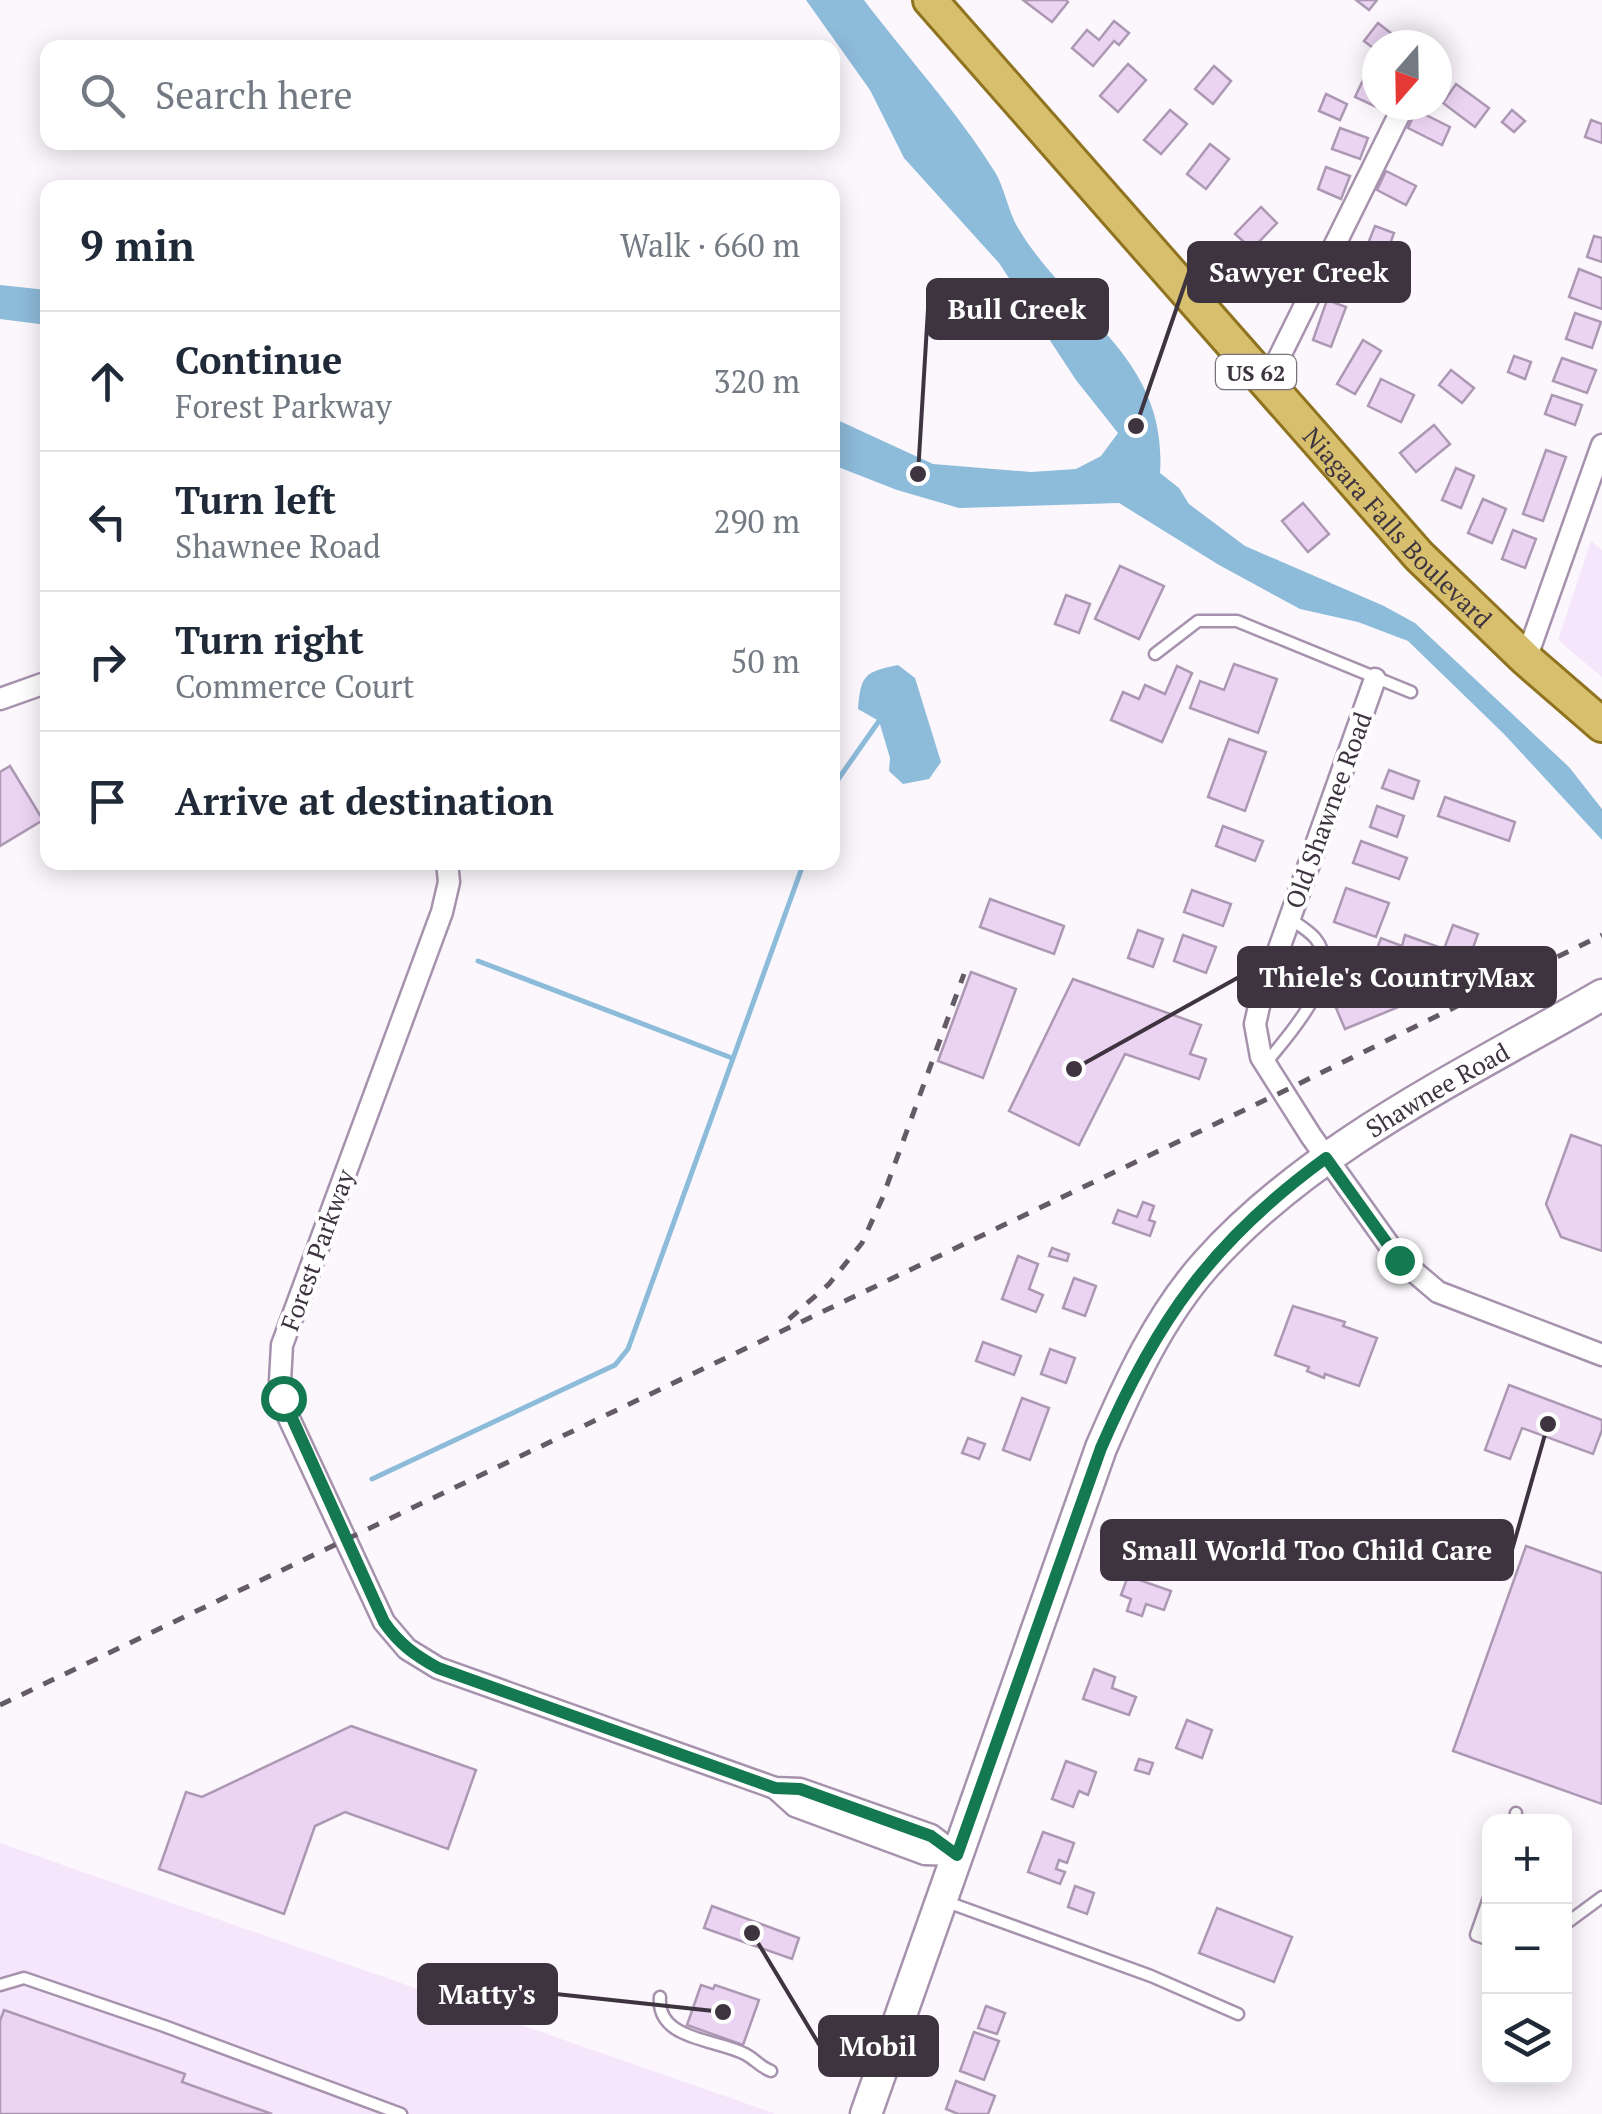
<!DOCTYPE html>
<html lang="en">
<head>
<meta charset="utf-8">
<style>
  :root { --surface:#fff; --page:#f2f2f3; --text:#1f2937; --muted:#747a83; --line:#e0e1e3 }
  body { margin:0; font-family:"PT Serif",serif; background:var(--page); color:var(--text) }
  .controls { position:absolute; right:30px; bottom:30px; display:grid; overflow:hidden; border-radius:20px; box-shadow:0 5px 25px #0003 }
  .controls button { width:90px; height:90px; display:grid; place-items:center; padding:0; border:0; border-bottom:2px solid var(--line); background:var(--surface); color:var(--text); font:50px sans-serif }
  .compass { position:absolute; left:1362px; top:30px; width:90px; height:90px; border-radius:50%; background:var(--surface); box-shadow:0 5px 25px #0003; rotate:200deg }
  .stop { position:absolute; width:30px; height:30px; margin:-22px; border:8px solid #147850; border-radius:50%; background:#fff }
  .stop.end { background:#147850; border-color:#fff; box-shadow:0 2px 10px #0008 }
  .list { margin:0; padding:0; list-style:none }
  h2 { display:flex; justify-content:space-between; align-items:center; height:130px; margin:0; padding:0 40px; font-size:42px }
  h2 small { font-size:32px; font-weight:400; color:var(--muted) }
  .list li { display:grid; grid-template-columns:65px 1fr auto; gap:30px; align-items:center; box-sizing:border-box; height:140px; padding:0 40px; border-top:2px solid var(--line) }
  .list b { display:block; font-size:38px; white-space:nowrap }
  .list p { margin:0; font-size:32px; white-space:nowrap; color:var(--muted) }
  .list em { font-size:32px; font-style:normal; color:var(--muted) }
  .icon { flex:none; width:55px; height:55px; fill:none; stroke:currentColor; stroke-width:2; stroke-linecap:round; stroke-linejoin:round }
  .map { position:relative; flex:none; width:1602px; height:2114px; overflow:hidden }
  .search { position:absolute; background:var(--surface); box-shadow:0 5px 25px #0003; left:40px; top:40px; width:800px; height:110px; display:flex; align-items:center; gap:25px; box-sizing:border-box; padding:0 35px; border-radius:20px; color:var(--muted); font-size:38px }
  .panel { position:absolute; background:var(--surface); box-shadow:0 5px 25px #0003; left:40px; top:180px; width:800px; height:690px; border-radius:20px }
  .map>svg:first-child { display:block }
  .built { fill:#f6e6fc }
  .water { fill:#8dbbda }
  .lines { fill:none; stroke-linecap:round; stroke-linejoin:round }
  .stream { stroke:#8dbbda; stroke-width:5 }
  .building { fill:#ebd4f2; stroke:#ad98b4; stroke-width:2.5 }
  .service-casing { stroke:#a792ae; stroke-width:15 }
  .minor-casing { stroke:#a792ae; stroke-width:25 }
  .secondary-casing { stroke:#a792ae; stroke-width:35 }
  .primary-casing { stroke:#90731e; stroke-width:38 }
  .service { stroke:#fff; stroke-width:10 }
  .minor { stroke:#fff; stroke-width:20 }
  .secondary { stroke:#fff; stroke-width:30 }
  .primary { stroke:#d7bf6d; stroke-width:32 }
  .rail { stroke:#635b66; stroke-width:5; stroke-dasharray:12 12; stroke-linecap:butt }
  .route { stroke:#147850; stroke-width:12 }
  .labels { text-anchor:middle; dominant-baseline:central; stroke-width:8; stroke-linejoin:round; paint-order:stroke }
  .shield { fill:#fff; stroke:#777179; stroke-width:2.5 }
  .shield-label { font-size:22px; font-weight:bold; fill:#3d3440 }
  .street-label { font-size:25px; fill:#3d3440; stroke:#fff }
  .leader { fill:none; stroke:#3d3440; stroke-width:4 }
  .callout-dot { fill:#3d3440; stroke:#fff; stroke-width:4 }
  .callout { fill:#3d3440; stroke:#3d3440; stroke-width:4 }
  .callout-label { font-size:28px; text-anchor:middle; font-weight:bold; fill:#fff }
</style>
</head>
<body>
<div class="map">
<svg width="1602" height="2114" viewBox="0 0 1602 2114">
  <rect width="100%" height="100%" fill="#fbf7fd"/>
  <g class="built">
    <polygon points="1591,541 1602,550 1602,677 1558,640"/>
    <polygon points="0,1843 776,2114 0,2114"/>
  </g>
  <g class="water">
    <path d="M 806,0 L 864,0 C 907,57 957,111 995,172 C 1005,189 1008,211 1018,228 C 1071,316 1168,357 1160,473 L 1179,488 L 1189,504 L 1245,546 L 1384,606 L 1415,623 L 1569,767 L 1602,809 L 1602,840 L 1504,734 L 1408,641 L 1358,622 L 1300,609 L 1219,565 L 1119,503 L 959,508 L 897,490 L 833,465 L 833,418 L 933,464 L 1031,472 L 1076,469 L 1101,456 L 1118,433 L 1076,380 L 999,263 L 904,158 L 870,90 Z"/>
    <polygon points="0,285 47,290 47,325 0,319"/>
    <path d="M 898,665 L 915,678 L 941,762 L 929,779 L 903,784 L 889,771 L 890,758 L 879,721 L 858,709 C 861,675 864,672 898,665 Z"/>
  </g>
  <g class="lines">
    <g class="stream">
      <polyline points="832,788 879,721"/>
      <polyline points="478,961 732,1058"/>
      <polyline points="372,1479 615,1365 628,1349 804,862"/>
    </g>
  </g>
  <g class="building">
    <polygon points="1023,0 1066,0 1068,2 1052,22"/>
    <polygon points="1356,0 1377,0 1369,10"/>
    <polygon points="1114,21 1129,33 1119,45 1114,41 1093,66 1072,48 1087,30 1099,40"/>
    <polygon points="1378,23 1406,45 1377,45 1377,51 1364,41"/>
    <polygon points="1128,64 1146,80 1118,112 1100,96"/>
    <polygon points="1214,66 1231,81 1213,104 1195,89"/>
    <polygon points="1365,76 1377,82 1377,105 1385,105 1383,110 1355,97"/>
    <polygon points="1456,84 1489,108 1475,127 1443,103"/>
    <polygon points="1326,94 1347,104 1340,120 1319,111"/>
    <polygon points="1170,110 1187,124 1161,154 1144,140"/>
    <polygon points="1416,110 1450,127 1442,145 1408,128"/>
    <polygon points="1512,110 1525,121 1514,132 1502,122"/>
    <polygon points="1591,120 1602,124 1602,143 1585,137"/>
    <polygon points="1340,128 1368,138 1360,159 1332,149"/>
    <polygon points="1210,144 1229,159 1206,189 1187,174"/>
    <polygon points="1326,167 1350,176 1341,199 1318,189"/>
    <polygon points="1386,171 1416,186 1406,205 1377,190"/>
    <polygon points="1261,207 1277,223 1252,249 1235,234"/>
    <polygon points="1375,226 1394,233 1387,253 1367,246"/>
    <polygon points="1594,236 1602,238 1602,262 1587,257"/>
    <polygon points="1579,269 1602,278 1602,309 1569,297"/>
    <polygon points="1327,300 1346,307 1331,347 1313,340"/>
    <polygon points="1575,313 1601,322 1592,348 1566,339"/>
    <polygon points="1363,340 1381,351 1355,394 1337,384"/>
    <polygon points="1514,356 1531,362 1525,379 1508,372"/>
    <polygon points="1562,358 1596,370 1587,393 1553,381"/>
    <polygon points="1451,370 1474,388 1462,403 1439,385"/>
    <polygon points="1381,379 1414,395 1401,422 1368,406"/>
    <polygon points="1552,395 1582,405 1575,425 1545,414"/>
    <polygon points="1434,425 1450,444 1416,472 1400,453"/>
    <polygon points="1546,450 1566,457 1543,521 1523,514"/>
    <polygon points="1456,468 1474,476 1461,508 1442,500"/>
    <polygon points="1483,499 1506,509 1492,543 1468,533"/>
    <polygon points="1303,503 1329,534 1308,552 1282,521"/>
    <polygon points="1513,530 1536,539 1525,568 1502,559"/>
    <polygon points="1120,566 1164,586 1139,639 1095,619"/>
    <polygon points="1066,595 1090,604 1079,633 1055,624"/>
    <polygon points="1234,664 1277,679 1258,733 1190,708 1200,681 1224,690"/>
    <polygon points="1177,666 1192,673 1162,742 1111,720 1123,692 1139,699 1145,685 1165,694"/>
    <polygon points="1229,739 1266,752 1245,811 1208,797"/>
    <polygon points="10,766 43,820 0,846 0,772"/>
    <polygon points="1389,770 1419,781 1413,799 1382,788"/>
    <polygon points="1445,797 1515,822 1509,841 1438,816"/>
    <polygon points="1377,806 1404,816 1397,837 1370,827"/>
    <polygon points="1223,826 1263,841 1255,861 1216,846"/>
    <polygon points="1361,841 1407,858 1399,879 1353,863"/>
    <polygon points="1346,888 1389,903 1376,937 1334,922"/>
    <polygon points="1192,890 1231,904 1223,926 1184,912"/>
    <polygon points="990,899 1064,926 1054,954 980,927"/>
    <polygon points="1453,925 1478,934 1469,959 1453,953 1444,979 1375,954 1381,938 1402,946 1405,935 1444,949"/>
    <polygon points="1138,930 1163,939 1153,967 1128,958"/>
    <polygon points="1183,935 1216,947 1206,973 1174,961"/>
    <polygon points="971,972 1016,989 983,1078 938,1061"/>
    <polygon points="1073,979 1201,1025 1190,1054 1206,1059 1199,1079 1125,1054 1079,1145 1009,1111"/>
    <polygon points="1399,981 1408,1003 1345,1029 1336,1008"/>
    <polygon points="1571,1135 1602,1146 1602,1251 1561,1237 1546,1204"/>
    <polygon points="1143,1202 1154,1206 1149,1220 1155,1222 1150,1236 1113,1223 1118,1210 1137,1217"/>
    <polygon points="1052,1248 1069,1254 1067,1261 1049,1256"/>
    <polygon points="1018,1256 1038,1264 1029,1289 1043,1295 1036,1312 1002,1299"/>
    <polygon points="1074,1278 1096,1286 1085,1316 1063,1308"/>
    <polygon points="1293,1306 1345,1322 1343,1326 1377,1338 1359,1386 1325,1374 1324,1378 1307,1371 1309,1367 1275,1355"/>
    <polygon points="983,1342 1021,1356 1014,1375 976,1361"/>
    <polygon points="1050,1349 1075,1358 1066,1383 1041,1374"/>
    <polygon points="1509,1385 1602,1420 1602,1430 1593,1454 1522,1428 1510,1459 1485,1450"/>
    <polygon points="1022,1398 1049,1408 1030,1460 1003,1450"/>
    <polygon points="968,1438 985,1444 979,1459 962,1453"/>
    <polygon points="1526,1546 1602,1573 1602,1804 1453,1751"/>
    <polygon points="1128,1576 1171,1591 1164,1610 1146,1604 1142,1616 1127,1611 1131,1599 1121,1595"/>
    <polygon points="1094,1669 1115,1677 1112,1688 1136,1697 1129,1715 1083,1699"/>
    <polygon points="1187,1720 1212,1730 1202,1758 1176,1748"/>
    <polygon points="351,1726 476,1770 448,1849 345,1812 315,1826 284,1914 159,1869 186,1792 202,1797"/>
    <polygon points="1139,1759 1153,1763 1149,1774 1135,1770"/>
    <polygon points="1066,1761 1096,1772 1088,1795 1079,1791 1073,1807 1052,1799"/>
    <polygon points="1043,1832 1074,1843 1067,1863 1059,1860 1056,1869 1065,1872 1060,1884 1028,1872"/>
    <polygon points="1075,1886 1094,1893 1087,1914 1068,1907"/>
    <polygon points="712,1906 799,1938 792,1959 704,1928"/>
    <polygon points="1217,1908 1292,1937 1274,1982 1199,1953"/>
    <polygon points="701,1985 713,1989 715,1985 759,2000 743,2045 687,2025"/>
    <polygon points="986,2006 1005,2013 997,2034 978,2028"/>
    <polygon points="4,2010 185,2074 182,2082 272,2114 0,2114 0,2021"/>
    <polygon points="974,2032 999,2041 984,2080 960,2071"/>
    <polygon points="956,2081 995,2096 988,2114 958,2114 946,2109"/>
  </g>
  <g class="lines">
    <g class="service-casing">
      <g id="service">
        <polyline points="1155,654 1198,621 1237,621 1411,692"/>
        <path d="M 1266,1063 C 1288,1035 1346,975 1315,938 C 1308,930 1297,924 1289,918"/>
        <polyline points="1514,1822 1516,1813"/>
        <polyline points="1490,1895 1476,1935 1490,1940"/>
        <polyline points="947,1902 1151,1976 1238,2014"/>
        <polyline points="1564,1925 1602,1897"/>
        <polyline points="0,1985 24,1978 164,2026 401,2114"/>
        <path d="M 660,1997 C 656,2040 716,2039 745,2054 C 755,2059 760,2067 771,2071"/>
      </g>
    </g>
    <g class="minor-casing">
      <g id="minor">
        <polyline points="1266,384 1404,105"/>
        <polyline points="1526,659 1602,445"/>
        <polyline points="1375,679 1260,1002 1255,1024 1261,1057 1311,1136 1399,1259 1438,1292 1602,1355"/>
        <polyline points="0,699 48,682"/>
        <polyline points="447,862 449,882 442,912 282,1345 280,1381 287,1414 384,1622 407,1649 438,1668 775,1788 800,1789 931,1835 957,1855"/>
        <polyline points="775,1788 795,1806 925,1854 957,1855"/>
      </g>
    </g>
    <g class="secondary-casing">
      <g id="secondary">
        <path id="s1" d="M 866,2114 L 1101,1448 C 1129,1383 1159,1317 1206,1264 C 1311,1146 1468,1073 1602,995"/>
      </g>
    </g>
    <g class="primary-casing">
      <g id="primary">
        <path id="s2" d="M 930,0 L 1419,556 L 1526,659 L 1602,725"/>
      </g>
    </g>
    <use href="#service" class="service"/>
    <use href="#minor" class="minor"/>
    <use href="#secondary" class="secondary"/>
    <use href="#primary" class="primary"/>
    <g class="rail">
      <polyline points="789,1319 829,1284 862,1243 882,1199 964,974"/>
      <polyline points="0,1705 1282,1092 1602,935"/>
    </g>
  </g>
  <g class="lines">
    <path class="route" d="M 283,1398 L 384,1622 C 399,1644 416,1656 438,1668 L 775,1788 L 800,1789 L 931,1836 L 957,1855 L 1101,1448 C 1156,1321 1213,1240 1326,1158 L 1399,1260"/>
  </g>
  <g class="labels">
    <rect class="shield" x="1216" y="355" width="80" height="34" rx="8"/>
    <g class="shield-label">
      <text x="1256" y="372">US 62</text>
    </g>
    <g class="street-label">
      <text stroke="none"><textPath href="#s2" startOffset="705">Niagara Falls Boulevard</textPath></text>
      <text transform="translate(1328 810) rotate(-70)">Old Shawnee Road</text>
      <text stroke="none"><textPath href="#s1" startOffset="1210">Shawnee Road</textPath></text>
      <text transform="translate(317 1250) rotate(-70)">Forest Parkway</text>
    </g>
  </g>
  <path class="leader" d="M1136 426L1189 272M918 474L928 309M1074 1069L1239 977M1548 1424L1512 1550M723 2012L556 1994M752 1933L820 2046"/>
  <g class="callout-dot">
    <circle cx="1136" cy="426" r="10"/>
    <circle cx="918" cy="474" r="10"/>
    <circle cx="1074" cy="1069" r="10"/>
    <circle cx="1548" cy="1424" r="10"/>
    <circle cx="723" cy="2012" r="10"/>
    <circle cx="752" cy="1933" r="10"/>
  </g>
  <g class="callout">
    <rect x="1189" y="243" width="220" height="58" rx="10"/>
    <rect x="928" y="280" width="179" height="58" rx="10"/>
    <rect x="1239" y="948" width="316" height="58" rx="10"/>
    <rect x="1102" y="1521" width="410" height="58" rx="10"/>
    <rect x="419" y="1965" width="137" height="58" rx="10"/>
    <rect x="820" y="2017" width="117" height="58" rx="10"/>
  </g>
  <g class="callout-label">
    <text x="1299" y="282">Sawyer Creek</text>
    <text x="1017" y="319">Bull Creek</text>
    <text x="1397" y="987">Thiele's CountryMax</text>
    <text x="1307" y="1560">Small World Too Child Care</text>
    <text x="487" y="2004">Matty's</text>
    <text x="878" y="2056">Mobil</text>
  </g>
</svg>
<div class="controls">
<button>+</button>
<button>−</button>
<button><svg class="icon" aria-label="layers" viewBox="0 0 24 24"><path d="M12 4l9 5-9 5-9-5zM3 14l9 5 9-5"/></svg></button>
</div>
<svg class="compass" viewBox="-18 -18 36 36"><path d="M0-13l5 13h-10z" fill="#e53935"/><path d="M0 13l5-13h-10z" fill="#747a83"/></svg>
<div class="stop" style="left:283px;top:1398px"></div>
<div class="stop end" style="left:1399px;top:1260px"></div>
<div class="search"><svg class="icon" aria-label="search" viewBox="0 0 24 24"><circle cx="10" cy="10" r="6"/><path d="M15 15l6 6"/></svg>Search here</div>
<section class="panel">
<h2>9 min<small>Walk · 660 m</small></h2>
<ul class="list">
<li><svg class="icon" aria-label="ahead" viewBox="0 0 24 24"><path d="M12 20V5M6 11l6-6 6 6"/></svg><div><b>Continue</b><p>Forest Parkway</p></div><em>320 m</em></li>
<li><svg class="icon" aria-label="left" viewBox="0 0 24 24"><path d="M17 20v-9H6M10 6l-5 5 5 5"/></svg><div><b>Turn left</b><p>Shawnee Road</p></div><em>290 m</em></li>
<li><svg class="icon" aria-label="right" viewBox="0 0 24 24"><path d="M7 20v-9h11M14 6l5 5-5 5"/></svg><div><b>Turn right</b><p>Commerce Court</p></div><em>50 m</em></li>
<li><svg class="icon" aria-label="arrive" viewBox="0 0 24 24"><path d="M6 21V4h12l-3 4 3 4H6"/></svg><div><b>Arrive at destination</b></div></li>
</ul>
</section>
</div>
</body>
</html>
